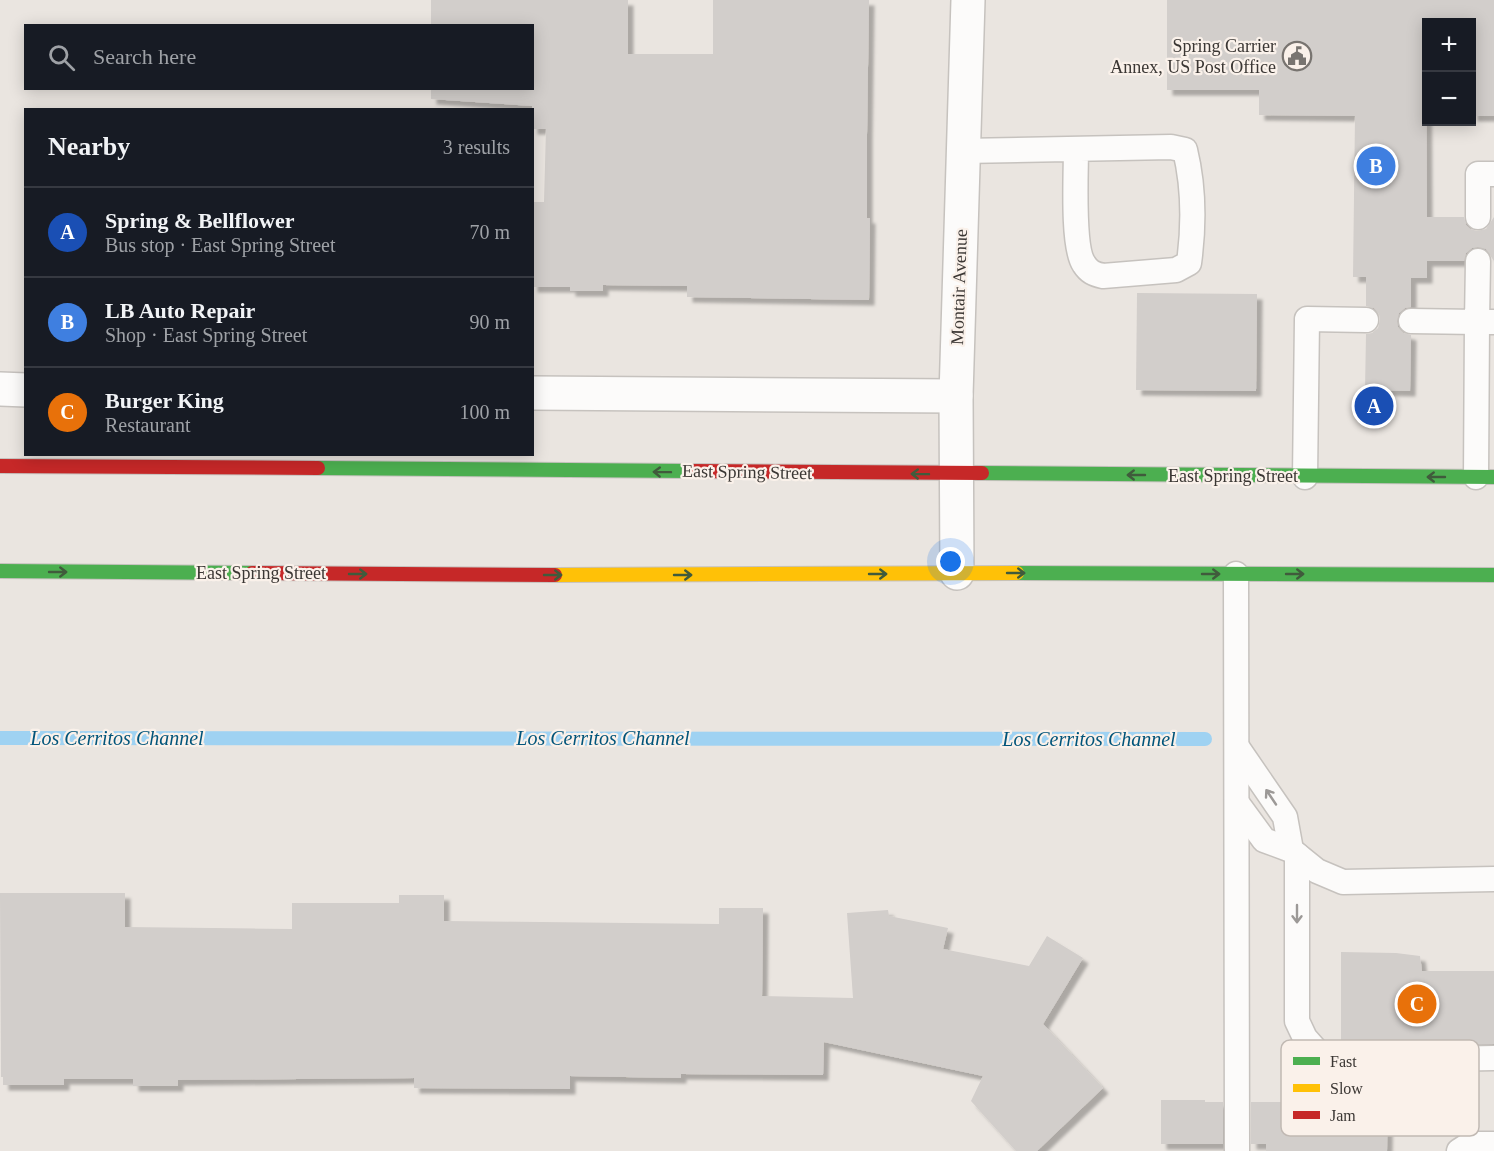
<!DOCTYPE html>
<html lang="en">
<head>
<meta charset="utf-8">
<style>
  :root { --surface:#171b24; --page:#20242c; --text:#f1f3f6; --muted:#9ea1a6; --line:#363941; --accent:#d93025 }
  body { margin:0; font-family:Georgia,serif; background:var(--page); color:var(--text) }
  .controls { position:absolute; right:18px; top:18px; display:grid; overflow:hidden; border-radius:0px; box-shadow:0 3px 15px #0003 }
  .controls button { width:54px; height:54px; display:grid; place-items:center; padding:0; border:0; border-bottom:2px solid var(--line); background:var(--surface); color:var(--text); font:30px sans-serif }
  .you { position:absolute; left:951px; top:562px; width:21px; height:21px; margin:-15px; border:4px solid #fff; border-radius:50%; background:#1a73e8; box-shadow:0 0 0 9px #1a73e833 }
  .badge { display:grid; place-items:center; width:39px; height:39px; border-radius:50%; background:var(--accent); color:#fff; font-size:20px; font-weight:700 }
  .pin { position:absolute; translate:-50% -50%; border:3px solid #fff; box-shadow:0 2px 6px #0006 }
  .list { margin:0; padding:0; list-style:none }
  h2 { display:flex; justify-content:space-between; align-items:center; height:78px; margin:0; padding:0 24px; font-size:26px }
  h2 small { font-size:20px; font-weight:400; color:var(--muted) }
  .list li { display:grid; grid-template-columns:39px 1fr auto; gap:18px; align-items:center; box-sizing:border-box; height:90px; padding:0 24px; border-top:2px solid var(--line) }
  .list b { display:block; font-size:22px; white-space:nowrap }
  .list p { margin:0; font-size:20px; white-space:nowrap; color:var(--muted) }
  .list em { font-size:20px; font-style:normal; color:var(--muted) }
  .icon { flex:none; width:33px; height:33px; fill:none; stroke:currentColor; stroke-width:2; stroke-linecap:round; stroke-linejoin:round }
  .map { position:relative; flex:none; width:1494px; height:1151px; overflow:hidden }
  .search { position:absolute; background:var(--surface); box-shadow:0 3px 15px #0003; left:24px; top:24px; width:510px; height:66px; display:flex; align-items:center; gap:15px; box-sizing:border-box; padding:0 21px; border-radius:0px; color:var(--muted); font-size:22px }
  .panel { position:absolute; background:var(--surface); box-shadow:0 3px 15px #0003; left:24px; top:108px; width:510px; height:348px; border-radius:0px }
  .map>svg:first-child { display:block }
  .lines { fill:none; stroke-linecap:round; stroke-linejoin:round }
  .stream { stroke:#9fd2f2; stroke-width:14 }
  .building { fill:#d2cecb; filter:url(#shadow) }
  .lane-casing { stroke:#c6c2be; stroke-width:27 }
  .street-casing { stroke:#c6c2be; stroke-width:36 }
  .fast-casing { stroke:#c6c2be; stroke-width:16 }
  .slow-casing { stroke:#c6c2be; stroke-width:16 }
  .jam-casing { stroke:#c6c2be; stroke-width:16 }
  .lane { stroke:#fcfbfa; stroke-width:24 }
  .street { stroke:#fcfbfa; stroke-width:33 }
  .fast { stroke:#4caf50; stroke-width:14 }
  .slow { stroke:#ffc107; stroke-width:14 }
  .jam { stroke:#c62828; stroke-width:14 }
  .oneway { stroke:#405b3c }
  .oneway2 { stroke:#9c9997 }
  .labels { text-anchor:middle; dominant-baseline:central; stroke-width:4.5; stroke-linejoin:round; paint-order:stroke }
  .poi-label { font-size:18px; fill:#3b3734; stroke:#faf1ea; text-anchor:end }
  .street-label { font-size:18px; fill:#3b3734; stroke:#faf1ea }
  .water-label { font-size:20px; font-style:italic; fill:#01547a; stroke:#faf1ea }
  .key { fill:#faf1ea; stroke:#c1b9b3; stroke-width:1.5 }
  .key-label { font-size:16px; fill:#3b3734 }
</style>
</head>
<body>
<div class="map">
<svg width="1494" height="1151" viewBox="0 0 1494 1151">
  <defs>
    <filter id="shadow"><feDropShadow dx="5.5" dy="5.5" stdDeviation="1.5" flood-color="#0004"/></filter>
  </defs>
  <rect width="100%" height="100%" fill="#eae5e0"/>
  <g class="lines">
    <polyline class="stream" points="0,738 1205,739"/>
  </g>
  <g class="building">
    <polygon points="431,0 628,0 628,54 713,54 713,0 869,0 867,134 867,218 870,218 869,300 687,297 687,286 603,285 603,291 570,291 570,287 532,287 532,202 544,202 546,129 532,129 532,106 431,99 431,88 532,88 532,26 431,26"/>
    <polygon points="1167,0 1494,0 1494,116 1472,116 1472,22 1426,22 1427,217 1464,217 1466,225 1470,229 1477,231 1486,229 1494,217 1494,261 1486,249 1478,247 1472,248 1466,253 1464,261 1427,261 1427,278 1411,278 1411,307 1405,308 1399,313 1397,321 1398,327 1403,333 1411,335 1410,391 1365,390 1366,334 1372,333 1378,328 1380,320 1379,314 1374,308 1366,306 1366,277 1353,277 1355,116 1259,115 1259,90 1167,90"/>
    <polygon points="1137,293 1257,294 1256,391 1136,390"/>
    <polygon points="0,893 125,893 125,927 292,929 292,903 399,903 399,895 444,895 444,921 719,924 719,908 763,908 762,996 853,998 847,913 888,910 889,916 948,928 943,949 1029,966 1047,936 1083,958 1043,1024 1103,1088 1037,1151 1016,1151 971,1101 983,1076 824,1042 823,1075 681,1074 681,1078 570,1076 570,1089 414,1088 414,1078 178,1080 178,1086 133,1086 133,1079 64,1079 64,1085 3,1085 3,1077 1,1077"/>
    <polygon points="1341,952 1396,953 1420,956 1422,971 1494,971 1494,1044 1341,1046"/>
    <polygon points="1388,1074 1387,1151 1266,1151 1266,1144 1251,1144 1251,1102 1341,1102 1341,1075"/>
    <polygon points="1161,1100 1205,1100 1205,1102 1223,1102 1223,1144 1161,1144"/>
  </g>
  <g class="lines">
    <g class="lane-casing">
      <g id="lane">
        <path d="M 963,151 C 1032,150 1101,149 1171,147 L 1185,150 C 1194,187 1194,226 1189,263 L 1176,270 L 1103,276 C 1094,274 1089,272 1084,264 C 1072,247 1076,173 1076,149"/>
        <polyline points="1478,217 1478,174 1494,174"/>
        <polyline points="1411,321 1477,322 1478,261"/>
        <polyline points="1305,477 1307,319 1366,320"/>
        <polyline points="1476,477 1477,322 1494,322"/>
        <polyline points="1236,574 1237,1151"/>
        <polyline points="1237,747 1285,817 1291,850"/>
        <polyline points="1237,803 1264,840 1291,850 1317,871 1343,882 1494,879"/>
        <polyline points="1297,855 1297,1021 1305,1038 1321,1056 1340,1061 1494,1058"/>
        <polyline points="1459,1151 1470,1144 1494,1144"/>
      </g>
    </g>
    <g class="street-casing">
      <g id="street">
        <polyline points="0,389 26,390"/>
        <polyline points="532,393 956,396"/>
        <polyline points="957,573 956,396 968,0"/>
      </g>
    </g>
    <g class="fast-casing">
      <g id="fast">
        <polyline points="318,468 689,471"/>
        <polyline points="982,473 1494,477"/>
        <polyline points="0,571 252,573"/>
        <polyline points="1017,573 1494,575"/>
      </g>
    </g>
    <g class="slow-casing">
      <polyline id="slow" points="555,575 1017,573"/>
    </g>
    <g class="jam-casing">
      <g id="jam">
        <polyline points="0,466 318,468"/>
        <polyline points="689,471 982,473"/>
        <polyline points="252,573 555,575"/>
      </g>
    </g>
    <use href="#lane" class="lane"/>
    <use href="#street" class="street"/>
    <use href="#fast" class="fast"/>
    <use href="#slow" class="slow"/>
    <use href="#jam" class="jam"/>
  </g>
  <defs><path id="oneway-shaft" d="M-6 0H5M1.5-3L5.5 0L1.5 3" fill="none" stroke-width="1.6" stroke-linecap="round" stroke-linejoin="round" transform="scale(1.5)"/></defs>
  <g class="oneway">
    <use href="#oneway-shaft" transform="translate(662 472) rotate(-179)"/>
    <use href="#oneway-shaft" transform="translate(920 474) rotate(-179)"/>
    <use href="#oneway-shaft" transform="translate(1136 475) rotate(-180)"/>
    <use href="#oneway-shaft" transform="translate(1436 477) rotate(-180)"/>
    <use href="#oneway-shaft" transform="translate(58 572)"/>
    <use href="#oneway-shaft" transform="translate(1016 573)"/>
    <use href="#oneway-shaft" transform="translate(358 574)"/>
    <use href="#oneway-shaft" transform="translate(878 574)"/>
    <use href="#oneway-shaft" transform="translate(1211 574)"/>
    <use href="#oneway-shaft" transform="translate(1295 574)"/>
    <use href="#oneway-shaft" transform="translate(553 575)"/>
    <use href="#oneway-shaft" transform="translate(683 575)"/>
  </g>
  <g class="oneway2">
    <use href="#oneway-shaft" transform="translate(1271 797) rotate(-124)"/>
    <use href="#oneway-shaft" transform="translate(1297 914) rotate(90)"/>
  </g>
  <defs>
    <g id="civic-ring" transform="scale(1.5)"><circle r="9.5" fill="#faf1ea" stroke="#787470" stroke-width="1.5"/><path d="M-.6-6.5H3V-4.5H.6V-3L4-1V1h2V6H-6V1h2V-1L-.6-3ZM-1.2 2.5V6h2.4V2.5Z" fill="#787470"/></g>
  </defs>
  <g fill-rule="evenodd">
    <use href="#civic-ring" x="1297" y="56"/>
  </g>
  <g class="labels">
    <g class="poi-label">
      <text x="1276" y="46">Spring Carrier<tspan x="1276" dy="21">Annex, US Post Office</tspan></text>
    </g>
    <g class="street-label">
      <text transform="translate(959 287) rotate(-88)">Montair Avenue</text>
      <text transform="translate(747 472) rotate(1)">East Spring Street</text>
      <text x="1233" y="476">East Spring Street</text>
      <text x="261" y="573">East Spring Street</text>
    </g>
    <g class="water-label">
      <text x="117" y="738">Los Cerritos Channel</text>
      <text x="603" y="738">Los Cerritos Channel</text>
      <text x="1089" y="739">Los Cerritos Channel</text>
    </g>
  </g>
  <rect x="1281" y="1040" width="198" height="96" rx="9" class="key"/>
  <rect x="1293" y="1057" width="27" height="8" fill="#4caf50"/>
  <rect x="1293" y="1084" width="27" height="8" fill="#ffc107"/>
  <rect x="1293" y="1111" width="27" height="8" fill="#c62828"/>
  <g class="key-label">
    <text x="1330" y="1067">Fast</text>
    <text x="1330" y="1094">Slow</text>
    <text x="1330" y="1121">Jam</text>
  </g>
</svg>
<div class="controls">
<button>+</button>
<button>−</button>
</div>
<div class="you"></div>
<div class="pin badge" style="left:1374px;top:406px;background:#1a4fb4">A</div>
<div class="pin badge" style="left:1376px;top:166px;background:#3f7fe0">B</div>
<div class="pin badge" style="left:1417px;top:1004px;background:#e8710a">C</div>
<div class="search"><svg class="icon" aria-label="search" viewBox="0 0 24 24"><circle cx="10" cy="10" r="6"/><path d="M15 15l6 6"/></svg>Search here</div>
<section class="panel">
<h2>Nearby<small>3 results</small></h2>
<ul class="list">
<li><span class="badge" style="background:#1a4fb4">A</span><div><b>Spring &amp; Bellflower</b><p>Bus stop · East Spring Street</p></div><em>70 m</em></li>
<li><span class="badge" style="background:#3f7fe0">B</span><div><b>LB Auto Repair</b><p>Shop · East Spring Street</p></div><em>90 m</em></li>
<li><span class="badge" style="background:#e8710a">C</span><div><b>Burger King</b><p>Restaurant</p></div><em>100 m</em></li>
</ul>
</section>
</div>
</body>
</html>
